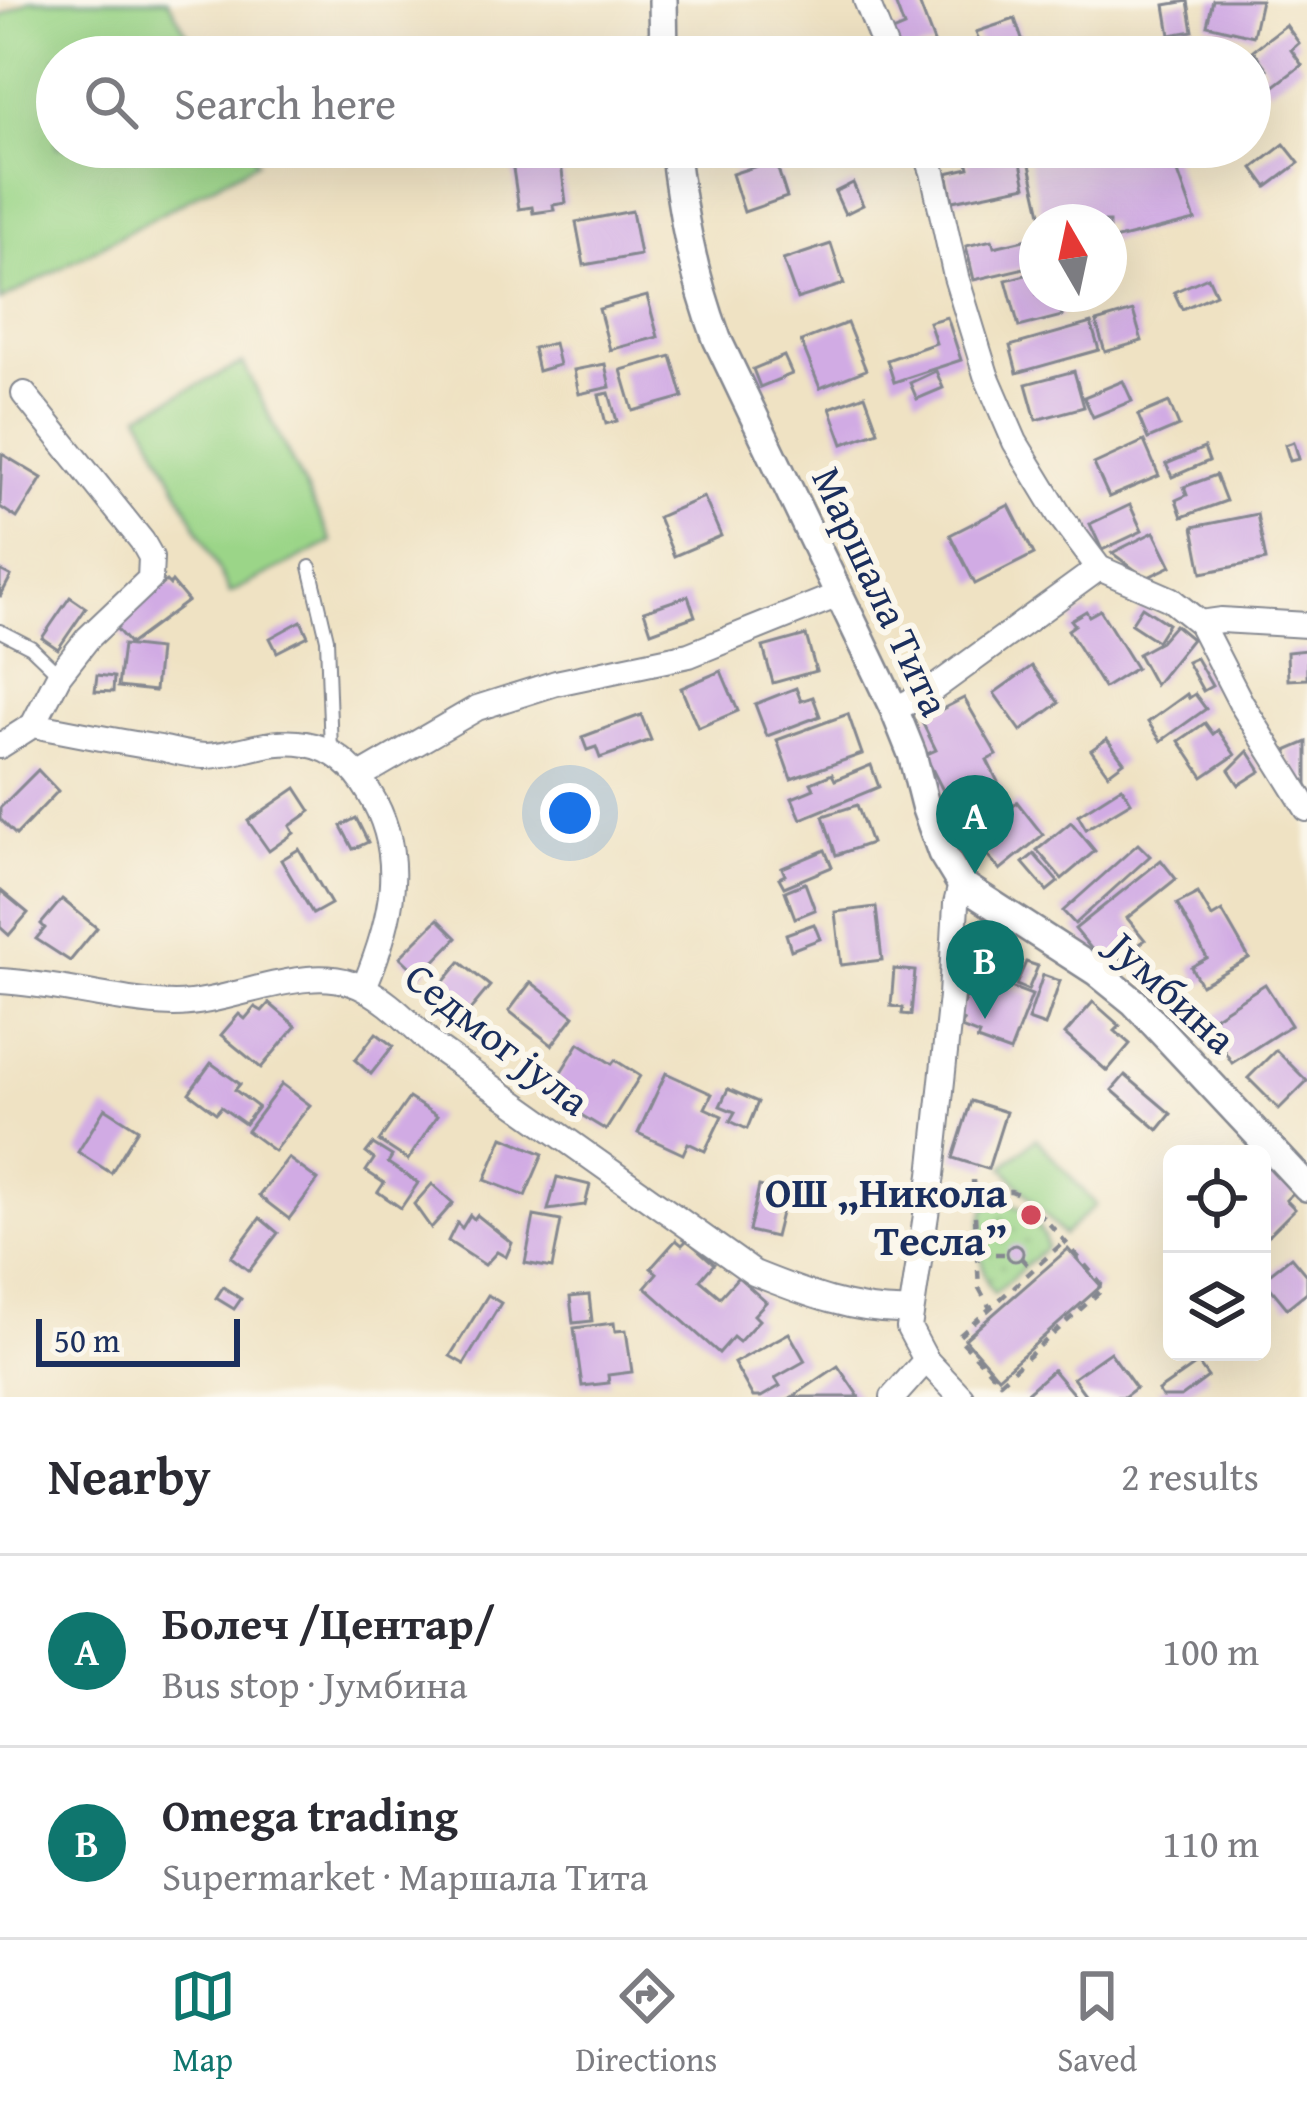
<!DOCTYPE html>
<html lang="en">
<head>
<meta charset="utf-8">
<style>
  :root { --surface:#fff; --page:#f2f2f3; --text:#2b2b33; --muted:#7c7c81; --line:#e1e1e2; --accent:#0f766e }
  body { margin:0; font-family:"Gentium Book Plus",serif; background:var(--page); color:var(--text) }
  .controls { position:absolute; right:36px; bottom:36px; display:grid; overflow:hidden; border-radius:18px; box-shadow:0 12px 48px #0002 }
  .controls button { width:108px; height:108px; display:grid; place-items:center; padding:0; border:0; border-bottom:3px solid var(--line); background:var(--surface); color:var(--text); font:60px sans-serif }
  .compass { position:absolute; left:1019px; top:204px; width:108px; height:108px; border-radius:50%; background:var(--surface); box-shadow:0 12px 48px #0002; rotate:351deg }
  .scale { position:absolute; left:36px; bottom:30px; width:204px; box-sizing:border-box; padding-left:12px; border:6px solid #1b2f5e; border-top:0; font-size:33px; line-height:42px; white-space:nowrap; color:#1b2f5e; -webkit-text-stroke:9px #fbf7ec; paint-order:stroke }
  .you { position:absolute; left:570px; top:813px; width:42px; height:42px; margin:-30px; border:9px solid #fff; border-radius:50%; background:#1a73e8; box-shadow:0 0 0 18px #1a73e833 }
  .badge { display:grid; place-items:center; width:78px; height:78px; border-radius:50%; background:var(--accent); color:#fff; font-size:39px; font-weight:700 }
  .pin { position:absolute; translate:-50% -99px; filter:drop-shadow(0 3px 6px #0008) }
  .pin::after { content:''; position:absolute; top:63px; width:42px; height:36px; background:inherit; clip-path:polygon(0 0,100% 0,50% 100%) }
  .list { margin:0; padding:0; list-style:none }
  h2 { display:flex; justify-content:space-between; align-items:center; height:156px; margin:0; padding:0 48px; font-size:51px }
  h2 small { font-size:39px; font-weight:400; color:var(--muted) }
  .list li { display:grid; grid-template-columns:78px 1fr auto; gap:36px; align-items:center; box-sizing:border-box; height:192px; padding:0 48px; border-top:3px solid var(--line) }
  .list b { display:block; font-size:45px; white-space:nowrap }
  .list p { margin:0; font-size:39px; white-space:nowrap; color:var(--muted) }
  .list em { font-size:39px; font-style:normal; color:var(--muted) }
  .icon { flex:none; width:66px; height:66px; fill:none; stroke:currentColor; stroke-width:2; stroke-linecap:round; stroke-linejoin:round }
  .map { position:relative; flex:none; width:1307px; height:1397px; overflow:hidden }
  .search { position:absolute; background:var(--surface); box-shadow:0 12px 48px #0002; left:36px; right:36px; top:36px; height:132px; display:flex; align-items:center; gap:30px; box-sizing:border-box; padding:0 42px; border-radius:66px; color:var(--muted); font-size:45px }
  .sheet { height:540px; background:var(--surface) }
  nav { display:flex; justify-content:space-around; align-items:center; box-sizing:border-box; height:168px; border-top:3px solid var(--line); background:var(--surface); font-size:33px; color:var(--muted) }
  nav a { display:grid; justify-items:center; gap:6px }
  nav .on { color:var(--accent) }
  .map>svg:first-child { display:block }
  .park { fill:url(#park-dots); stroke:#5b8273; stroke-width:3 }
  .pitch { fill:#9bd588; stroke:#5b8273; stroke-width:3 }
  .building { fill:#d1abe4 }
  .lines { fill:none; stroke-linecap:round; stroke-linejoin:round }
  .service-casing { stroke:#858890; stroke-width:16 }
  .minor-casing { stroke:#858890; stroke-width:28 }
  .tertiary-casing { stroke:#858890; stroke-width:32 }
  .path { stroke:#858890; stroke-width:4.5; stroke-dasharray:9 9; stroke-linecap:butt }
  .service { stroke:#fff; stroke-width:12 }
  .minor { stroke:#fff; stroke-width:24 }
  .tertiary { stroke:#fff; stroke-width:27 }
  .poi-dot { fill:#d1495b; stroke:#fbf7ec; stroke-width:4.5 }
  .labels { text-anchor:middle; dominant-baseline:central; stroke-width:12; stroke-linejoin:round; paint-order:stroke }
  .street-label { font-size:42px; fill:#1b2f5e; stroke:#fbf7ec }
  .poi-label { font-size:42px; font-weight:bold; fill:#1b2f5e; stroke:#fbf7ec; text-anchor:end }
</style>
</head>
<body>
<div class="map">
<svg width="1307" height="1397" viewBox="0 0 1307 1397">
  <defs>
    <pattern id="park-dots" width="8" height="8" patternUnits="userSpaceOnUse" patternTransform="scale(3)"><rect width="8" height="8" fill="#9bd588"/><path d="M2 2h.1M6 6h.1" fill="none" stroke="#85b778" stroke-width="1.8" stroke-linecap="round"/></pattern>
  </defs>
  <rect width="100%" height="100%" fill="#fbf7ec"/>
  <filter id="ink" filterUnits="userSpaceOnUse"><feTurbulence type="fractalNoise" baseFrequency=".00833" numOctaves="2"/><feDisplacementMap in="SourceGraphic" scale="24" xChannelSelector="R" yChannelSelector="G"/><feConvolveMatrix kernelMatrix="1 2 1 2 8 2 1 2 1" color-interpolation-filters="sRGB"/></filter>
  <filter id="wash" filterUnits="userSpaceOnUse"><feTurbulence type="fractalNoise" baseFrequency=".004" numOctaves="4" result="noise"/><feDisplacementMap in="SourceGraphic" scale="48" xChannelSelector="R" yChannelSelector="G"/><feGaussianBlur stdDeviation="2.7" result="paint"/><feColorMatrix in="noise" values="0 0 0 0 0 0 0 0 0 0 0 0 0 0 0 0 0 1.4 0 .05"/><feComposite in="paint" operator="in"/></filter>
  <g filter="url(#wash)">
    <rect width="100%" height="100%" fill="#efe2c3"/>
    <path class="park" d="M 1002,1199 C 1022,1204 1044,1227 1047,1247 L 994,1294 C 979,1276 976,1226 987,1205 Z"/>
    <g class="pitch">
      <polygon points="31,0 168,0 200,57 57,57 57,147 249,147 257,162 0,301 0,17"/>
      <polygon points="243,363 332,542 230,593 140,414"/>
      <polygon points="1036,1138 1096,1205 1063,1235 1003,1167"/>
    </g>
    <g id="blocks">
      <g class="building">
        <polygon points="894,0 918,0 935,45 896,57 887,34 904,27"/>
        <polygon points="1213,0 1261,0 1253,36 1207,25"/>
        <polygon points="1188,1 1193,31 1170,35 1165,5"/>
        <polygon points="1015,19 1028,57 984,57 976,32"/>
        <polygon points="1286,25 1299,43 1291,50 1302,65 1269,90 1258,75 1267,69 1253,50"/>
        <polygon points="545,37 547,57 498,57 496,43"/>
        <polygon points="1284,144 1299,163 1267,187 1253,168"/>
        <polygon points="792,147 856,147 857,148 800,168"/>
        <polygon points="1088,147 1169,147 1195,220 1109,241 1109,222 1043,222 1028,156"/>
        <polygon points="1018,149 1026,186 953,201 947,173 969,168 967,160"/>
        <polygon points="560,155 566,203 553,205 554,210 533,213 532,207 519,209 512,162"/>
        <polygon points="775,160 787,197 744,212 732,174"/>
        <polygon points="853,183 863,205 845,214 835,192"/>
        <polygon points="632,211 640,255 584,265 576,222"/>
        <polygon points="1037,237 1037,265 974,280 966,246 992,240 994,247"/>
        <polygon points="831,244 844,284 797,299 783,260"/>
        <polygon points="1037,272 1037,294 1056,294 1062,316 1019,327 1006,280"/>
        <polygon points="1208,277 1216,294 1182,309 1174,292"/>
        <polygon points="647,296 658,337 610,350 599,309"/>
        <polygon points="1133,311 1142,341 1105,352 1096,322"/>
        <polygon points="947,317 961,360 894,382 887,360 936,343 929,322"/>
        <polygon points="847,323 866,370 820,388 801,341"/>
        <polygon points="1091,323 1099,350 1017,373 1010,346"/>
        <polygon points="554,343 559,365 538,371 533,348"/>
        <polygon points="671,356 683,397 633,411 621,370"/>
        <polygon points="784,356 792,374 760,387 753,369"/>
        <polygon points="605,364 610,387 579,394 574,370"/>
        <polygon points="936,371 943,388 917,399 910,383"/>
        <polygon points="1074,371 1084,407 1036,420 1026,384"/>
        <polygon points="1123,381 1132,401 1093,417 1084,397"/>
        <polygon points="609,393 617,421 606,424 599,395"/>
        <polygon points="865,395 878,431 843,444 830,408"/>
        <polygon points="1169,402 1179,426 1148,439 1138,415"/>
        <polygon points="1144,441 1159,476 1109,497 1094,464"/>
        <polygon points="1294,442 1299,459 1290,461 1285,445"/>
        <polygon points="1204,448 1209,461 1172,477 1166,464"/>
        <polygon points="2,454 42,478 17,518 0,507"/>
        <polygon points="1216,475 1226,501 1182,517 1176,500 1187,495 1184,487"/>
        <polygon points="704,497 721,536 674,556 658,517"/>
        <polygon points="1009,505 1034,554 975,584 950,535"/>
        <polygon points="1130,505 1142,531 1102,550 1090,524"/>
        <polygon points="1257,514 1266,560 1202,573 1193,527"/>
        <polygon points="1154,532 1171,566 1146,578 1112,553"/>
        <polygon points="0,570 11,576 0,597"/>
        <polygon points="166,581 170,585 172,582 188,601 130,644 113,625"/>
        <polygon points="688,596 695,616 651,632 644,611"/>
        <polygon points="70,597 86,608 58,649 42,638"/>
        <polygon points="1142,607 1168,624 1157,641 1131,624"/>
        <polygon points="1100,610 1136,668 1104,688 1068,630 1075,625 1071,620 1086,611 1089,616"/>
        <polygon points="301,621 308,636 277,652 270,638"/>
        <polygon points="1175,625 1192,639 1155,685 1138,654 1160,642"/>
        <polygon points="806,635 816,671 773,683 763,647"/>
        <polygon points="123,645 159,649 155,691 118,687"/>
        <polygon points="1307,650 1307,679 1288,680 1287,652"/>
        <polygon points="1196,658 1212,686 1203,691 1187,662"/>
        <polygon points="1032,666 1059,703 1021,731 994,693"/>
        <polygon points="721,671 738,711 698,728 681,688"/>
        <polygon points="97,675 114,677 113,692 95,691"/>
        <polygon points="796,688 801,701 813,697 820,716 767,736 755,704"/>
        <polygon points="1187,694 1189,698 1195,694 1206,709 1161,741 1148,722"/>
        <polygon points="964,698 997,755 987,760 1007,800 960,824 925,755 936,750 921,720"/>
        <polygon points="848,714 862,754 791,779 777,740"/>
        <polygon points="641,715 651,740 600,758 596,747 587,750 582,737"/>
        <polygon points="1205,723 1213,734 1218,730 1235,755 1203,777 1179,741"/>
        <polygon points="1107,739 1124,762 1108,774 1091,750"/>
        <polygon points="1307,742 1307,793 1286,751"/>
        <polygon points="1248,751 1261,771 1239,785 1229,770"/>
        <polygon points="871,765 879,787 801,819 792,798 814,789 811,783 832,774 835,780"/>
        <polygon points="38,770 58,791 16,835 0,819 0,808"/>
        <polygon points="1122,787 1131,802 1086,829 1078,815"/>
        <polygon points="296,788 311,811 290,826 294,833 269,851 248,821"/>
        <polygon points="1017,802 1043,835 1000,870 973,838"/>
        <polygon points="857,805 871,843 836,855 823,816"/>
        <polygon points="356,818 368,842 353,849 341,826"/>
        <polygon points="1071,822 1095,851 1062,879 1037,850"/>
        <polygon points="1138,844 1150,856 1075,924 1063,911"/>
        <polygon points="299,849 331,904 313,914 281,860"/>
        <polygon points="825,850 832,867 784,887 779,878 785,875 782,868"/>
        <polygon points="1034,854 1058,882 1047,891 1023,863"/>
        <polygon points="1161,860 1176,879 1127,918 1145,940 1114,964 1104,952 1098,957 1075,929"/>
        <polygon points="805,883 815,910 795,918 785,891"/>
        <polygon points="0,890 28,913 9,935 0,927"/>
        <polygon points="1198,893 1212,917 1222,911 1249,958 1201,985 1191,967 1207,958 1177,904"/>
        <polygon points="62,899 97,928 70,961 36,939 45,928 41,924"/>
        <polygon points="876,907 882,960 841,965 835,912"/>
        <polygon points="438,919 457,938 420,976 400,957"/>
        <polygon points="814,924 820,939 791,950 786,934"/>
        <polygon points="460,962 490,986 460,1022 430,998"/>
        <polygon points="1026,962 1038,966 1028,990 1016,985"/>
        <polygon points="894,969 915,971 911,1015 902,1014 903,1008 891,1006"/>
        <polygon points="1043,975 1060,981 1045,1026 1028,1020"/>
        <polygon points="973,978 990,985 992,980 1032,995 1010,1052 977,1040 979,1035 961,1028 964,1021 958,1018"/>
        <polygon points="531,982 574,1016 552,1045 509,1011"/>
        <polygon points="1265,984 1291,1025 1232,1063 1206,1022"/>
        <polygon points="1093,1002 1120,1026 1115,1031 1130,1044 1107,1071 1065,1034"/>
        <polygon points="269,1003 296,1026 261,1068 221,1035 239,1014 245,1019 255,1007 262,1011"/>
        <polygon points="376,1033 393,1046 371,1074 355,1060"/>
        <polygon points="579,1043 612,1064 615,1060 640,1076 606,1130 558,1101 561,1094 551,1088"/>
        <polygon points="1276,1050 1307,1081 1279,1109 1248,1078"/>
        <polygon points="211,1063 240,1084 235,1090 258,1107 245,1124 221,1107 216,1113 189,1093"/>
        <polygon points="666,1073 712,1094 705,1108 722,1116 705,1151 688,1143 683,1154 638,1133"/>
        <polygon points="1125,1075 1171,1114 1158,1130 1112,1090"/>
        <polygon points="282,1084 310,1105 274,1151 247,1131"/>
        <polygon points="728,1089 758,1102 747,1129 730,1121 735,1112 720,1106"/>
        <polygon points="409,1098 437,1116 408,1160 379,1141"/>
        <polygon points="971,1101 1006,1112 988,1169 953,1158"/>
        <polygon points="105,1108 138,1129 111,1173 78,1152"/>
        <polygon points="503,1137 543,1154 525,1196 485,1180"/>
        <polygon points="373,1144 392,1156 388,1163 418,1183 401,1208 378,1192 384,1183 366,1171 374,1159 366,1153"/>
        <polygon points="288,1158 318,1180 289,1219 259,1196"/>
        <polygon points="1266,1164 1294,1192 1286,1200 1295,1209 1265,1239 1262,1236 1262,1168"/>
        <polygon points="557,1177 590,1185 585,1205 548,1210"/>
        <polygon points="432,1184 453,1203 431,1228 414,1204"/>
        <polygon points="759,1186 786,1193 775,1237 749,1231"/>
        <polygon points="470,1215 474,1219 477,1215 512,1243 506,1257 497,1252 485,1265 448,1241 457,1223 462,1228"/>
        <polygon points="534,1216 561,1221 552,1268 525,1263"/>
        <polygon points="260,1218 278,1233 249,1271 231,1257"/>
        <polygon points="676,1240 682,1245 687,1240 714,1264 700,1280 720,1297 738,1277 766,1302 754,1315 759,1320 739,1342 733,1337 719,1353 645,1287 657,1273 651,1268"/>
        <circle cx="1015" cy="1253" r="8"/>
        <polygon points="1068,1249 1101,1286 998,1377 965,1339"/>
        <polygon points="1291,1257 1307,1276 1307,1292 1287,1308 1263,1279"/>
        <polygon points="223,1287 241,1299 234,1309 216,1298"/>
        <polygon points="488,1295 501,1303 464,1364 450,1356"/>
        <polygon points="589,1295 592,1321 573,1323 570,1297"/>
        <polygon points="614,1323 615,1331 626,1330 632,1372 608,1375 609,1383 582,1386 574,1328"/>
        <polygon points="789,1333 805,1361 775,1378 780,1386 761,1397 753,1397 734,1363"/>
        <polygon points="1110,1352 1136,1388 1124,1397 1087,1397 1073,1378"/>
        <polygon points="1198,1363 1208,1377 1181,1397 1162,1397 1158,1391"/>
        <polygon points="838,1366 859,1397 792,1397"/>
        <polygon points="1053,1370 1076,1397 1022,1397"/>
      </g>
    </g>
  </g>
  <g filter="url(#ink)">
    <use href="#blocks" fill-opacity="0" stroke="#858890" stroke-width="3"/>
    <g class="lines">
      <g class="service-casing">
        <g id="service">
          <polyline points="310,567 327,639 331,751"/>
          <polyline points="0,631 31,647 59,674"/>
        </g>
      </g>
      <g class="minor-casing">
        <g id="minor">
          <polyline points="866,0 889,57"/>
          <polyline points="924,147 933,172 956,277 986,375 1015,442 1060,516 1099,568 1170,599 1200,623 1241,703 1307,809"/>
          <polyline points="1200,623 1221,620 1307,625"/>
          <polyline points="894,709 926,694 1099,568"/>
          <path d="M 33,725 C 75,733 117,742 160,748 C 174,751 191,756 206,756 C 240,755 270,737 306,744 C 335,749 354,767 369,792 C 408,855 392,920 365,985"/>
          <polyline points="0,746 33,725 59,675 88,638 150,579 151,557 142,541 24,394"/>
          <polyline points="360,776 477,708 556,683 689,655 838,595"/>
          <polyline points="961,884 956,904 951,996 932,1175 909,1328 926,1360 961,1397"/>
          <path d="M 0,981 C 59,984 115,1002 174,1004 C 197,1004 224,997 247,991 C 346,965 363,977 434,1046 L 754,1273 C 804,1293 855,1313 909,1311"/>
          <polyline points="893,1397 926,1360"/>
        </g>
      </g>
      <g class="tertiary-casing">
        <g id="tertiary">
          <polyline points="663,0 664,57"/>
          <path d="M 674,147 C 682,214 693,275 717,339 L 894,709 L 912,754 L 926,809 L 942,853 L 961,884 L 1097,972 L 1134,1002 L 1307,1187"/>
        </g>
      </g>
      <g class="path">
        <polyline points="973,1180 979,1288 990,1308"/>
        <path d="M 974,1202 C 985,1198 1000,1190 1011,1191 C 1028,1194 1090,1271 1104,1288 L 1000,1382 L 958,1337 L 1065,1241"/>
        <polyline points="977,1254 1007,1254"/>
        <polyline points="1021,1258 1032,1270"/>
      </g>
      <use href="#service" class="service"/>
      <use href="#minor" class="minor"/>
      <use href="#tertiary" class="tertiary"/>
    </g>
  </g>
  <circle class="poi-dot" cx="1031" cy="1215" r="12"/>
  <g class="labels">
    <g class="street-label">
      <text transform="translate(882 591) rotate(65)">Маршала Тита</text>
      <text transform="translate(1173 992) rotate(43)">Јумбина</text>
      <text transform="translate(498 1038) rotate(38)">Седмог јула</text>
    </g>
    <g class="poi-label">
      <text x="1007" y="1191">ОШ „Никола<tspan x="1007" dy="48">Тесла”</tspan></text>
    </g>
  </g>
</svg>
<div class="controls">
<button><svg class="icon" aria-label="locate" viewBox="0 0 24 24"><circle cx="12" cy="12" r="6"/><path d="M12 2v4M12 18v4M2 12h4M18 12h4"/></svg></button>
<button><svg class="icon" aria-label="layers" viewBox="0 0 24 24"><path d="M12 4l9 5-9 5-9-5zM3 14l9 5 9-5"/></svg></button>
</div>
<svg class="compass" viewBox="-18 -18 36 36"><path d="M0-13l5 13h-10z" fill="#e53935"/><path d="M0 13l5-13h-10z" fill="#7c7c81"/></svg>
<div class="scale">50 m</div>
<div class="you"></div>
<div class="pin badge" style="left:975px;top:874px">A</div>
<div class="pin badge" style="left:985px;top:1019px">B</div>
<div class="search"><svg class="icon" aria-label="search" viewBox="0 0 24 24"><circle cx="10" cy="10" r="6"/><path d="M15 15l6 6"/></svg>Search here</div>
</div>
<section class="sheet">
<h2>Nearby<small>2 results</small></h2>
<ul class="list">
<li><span class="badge">A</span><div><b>Болеч /Центар/</b><p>Bus stop · Јумбина</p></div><em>100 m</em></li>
<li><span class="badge">B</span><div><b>Omega trading</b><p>Supermarket · Маршала Тита</p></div><em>110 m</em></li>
</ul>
</section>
<nav>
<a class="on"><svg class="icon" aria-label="map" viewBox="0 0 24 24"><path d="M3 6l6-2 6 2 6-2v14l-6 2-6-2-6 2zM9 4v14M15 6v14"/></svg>Map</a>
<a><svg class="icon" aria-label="directions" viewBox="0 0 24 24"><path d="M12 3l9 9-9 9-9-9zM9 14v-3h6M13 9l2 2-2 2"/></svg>Directions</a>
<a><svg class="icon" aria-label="saved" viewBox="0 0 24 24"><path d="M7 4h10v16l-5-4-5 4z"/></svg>Saved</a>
</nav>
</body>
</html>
